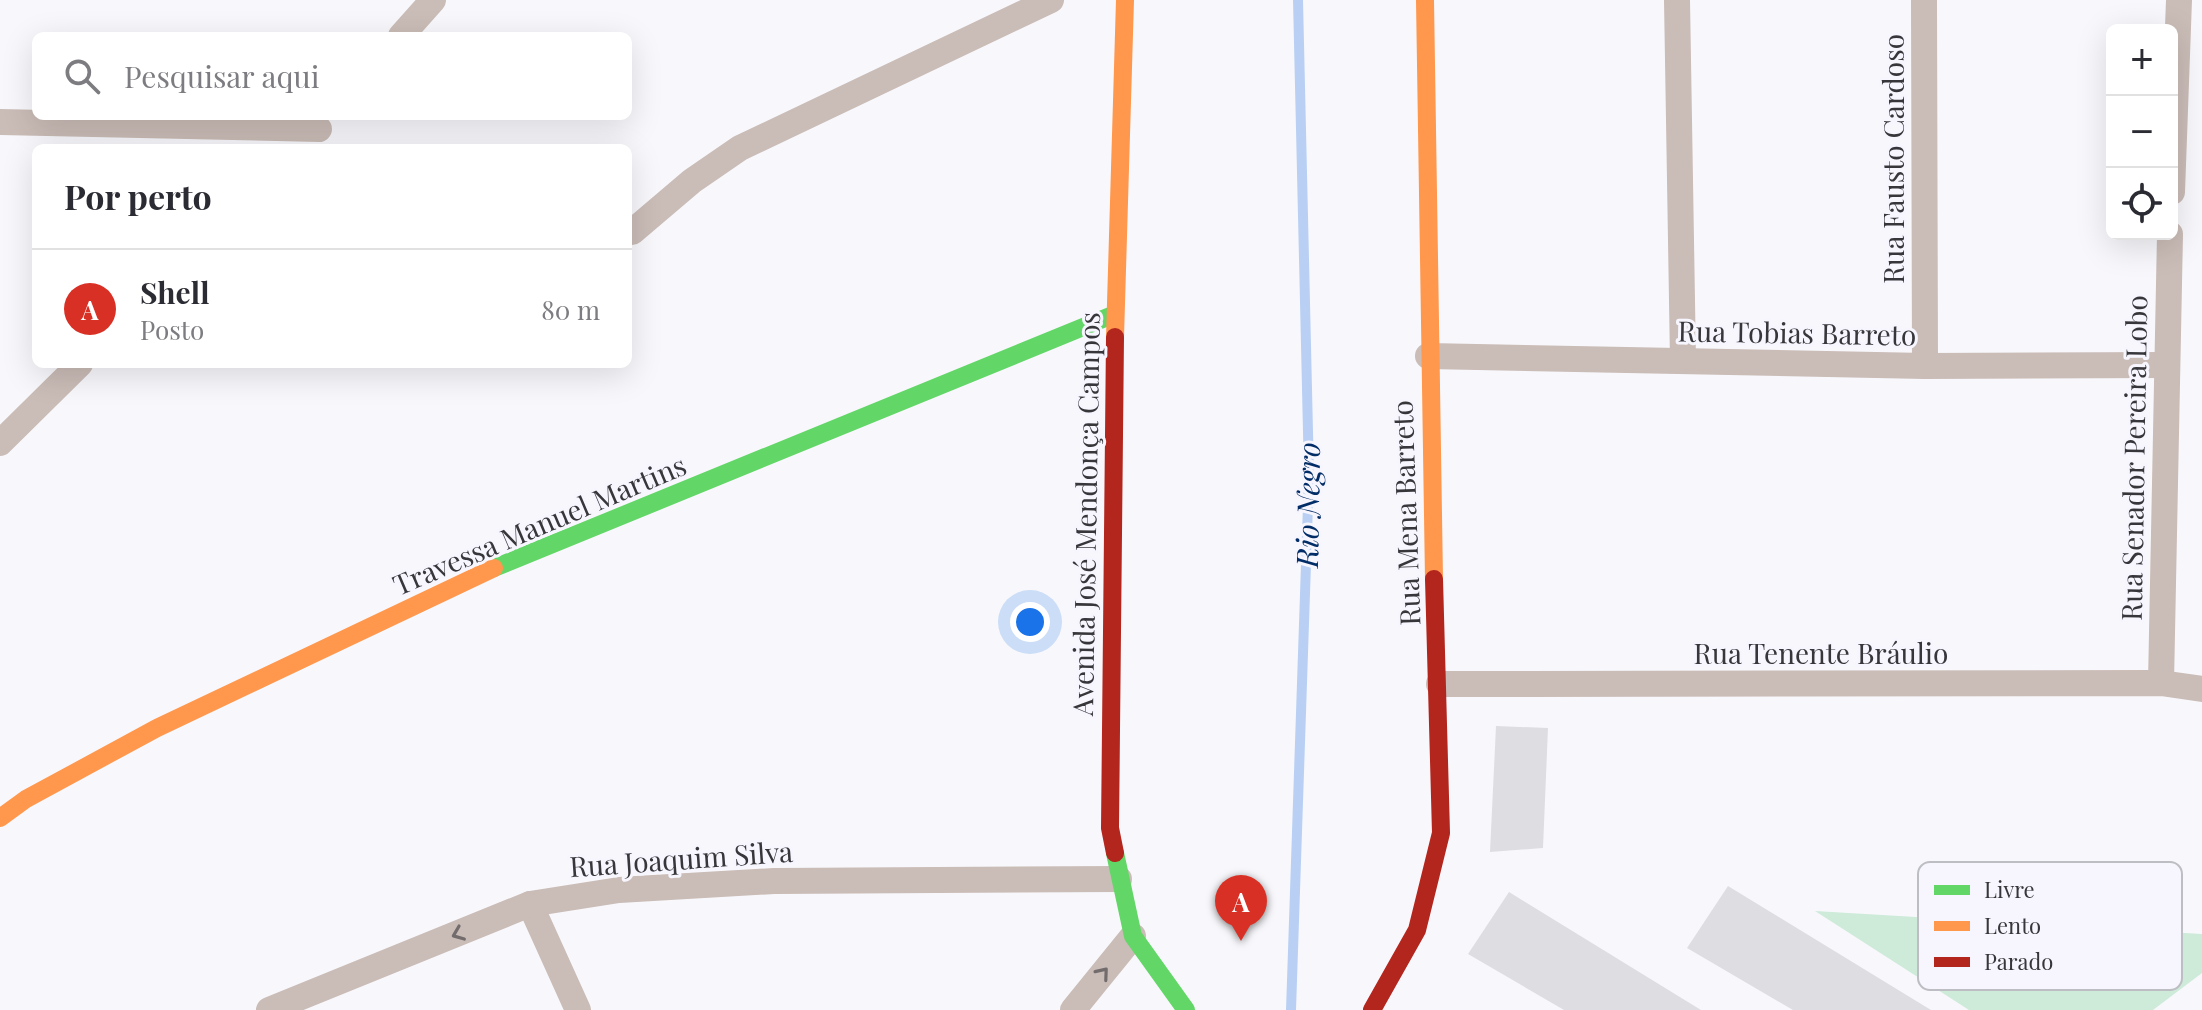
<!DOCTYPE html>
<html lang="pt">
<head>
<meta charset="utf-8">
<style>
  :root { --surface:#fff; --page:#f2f2f3; --text:#2b2b33; --muted:#7c7c81; --line:#e1e1e2; --accent:#d93025 }
  body { margin:0; font-family:"Playfair Display",serif; background:var(--page); color:var(--text) }
  .controls { position:absolute; right:24px; top:24px; display:grid; overflow:hidden; border-radius:12px; box-shadow:0 8px 32px #0002 }
  .controls button { width:72px; height:72px; display:grid; place-items:center; padding:0; border:0; border-bottom:2px solid var(--line); background:var(--surface); color:var(--text); font:40px sans-serif }
  .you { position:absolute; left:1030px; top:622px; width:28px; height:28px; margin:-20px; border:6px solid #fff; border-radius:50%; background:#1a73e8; box-shadow:0 0 0 12px #1a73e833 }
  .badge { display:grid; place-items:center; width:52px; height:52px; border-radius:50%; background:var(--accent); color:#fff; font-size:26px; font-weight:700 }
  .pin { position:absolute; translate:-50% -66px; filter:drop-shadow(0 2px 4px #0008) }
  .pin::after { content:''; position:absolute; top:42px; width:28px; height:24px; background:inherit; clip-path:polygon(0 0,100% 0,50% 100%) }
  .list { margin:0; padding:0; list-style:none }
  h2 { display:flex; justify-content:space-between; align-items:center; height:104px; margin:0; padding:0 32px; font-size:34px }
  h2 small { font-size:26px; font-weight:400; color:var(--muted) }
  .list li { display:grid; grid-template-columns:52px 1fr auto; gap:24px; align-items:center; box-sizing:border-box; height:120px; padding:0 32px; border-top:2px solid var(--line) }
  .list b { display:block; font-size:30px; white-space:nowrap }
  .list p { margin:0; font-size:26px; white-space:nowrap; color:var(--muted) }
  .list em { font-size:26px; font-style:normal; color:var(--muted) }
  .icon { flex:none; width:44px; height:44px; fill:none; stroke:currentColor; stroke-width:2; stroke-linecap:round; stroke-linejoin:round }
  .map { position:relative; flex:none; width:2202px; height:1010px; overflow:hidden }
  .search { position:absolute; background:var(--surface); box-shadow:0 8px 32px #0002; left:32px; top:32px; width:600px; height:88px; display:flex; align-items:center; gap:20px; box-sizing:border-box; padding:0 28px; border-radius:12px; color:var(--muted); font-size:30px }
  .panel { position:absolute; background:var(--surface); box-shadow:0 8px 32px #0002; left:32px; top:144px; width:600px; height:224px; border-radius:12px }
  .map>svg:first-child { display:block }
  .green { fill:#ceead9 }
  .lines { fill:none; stroke-linecap:round; stroke-linejoin:round }
  .stream { stroke:#b9d0f4; stroke-width:10 }
  .building { fill:#dedee2 }
  .street { stroke:#cabcb7; stroke-width:26 }
  .fast { stroke:#63d668; stroke-width:18 }
  .slow { stroke:#ff974d; stroke-width:18 }
  .jam { stroke:#b3261e; stroke-width:18 }
  .oneway { stroke:#726c6d }
  .labels { text-anchor:middle; dominant-baseline:central; stroke-width:6; stroke-linejoin:round; paint-order:stroke }
  .street-label { font-size:28px; fill:#37373b; stroke:#f7f6fe }
  .water-label { font-size:30px; font-style:italic; fill:#032d67; stroke:#f7f6fe }
  .key { fill:#f7f6fe; stroke:#bdbdc4; stroke-width:2 }
  .key-label { font-size:22px; fill:#37373b }
</style>
</head>
<body>
<div class="map">
<svg width="2202" height="1010" viewBox="0 0 2202 1010">
  <rect width="100%" height="100%" fill="#f8f8fc"/>
  <polygon class="green" points="1815,911 2202,934 2202,973 2153,1010 1969,1010"/>
  <g class="lines">
    <polyline class="stream" points="1291,1010 1309,475 1298,0"/>
  </g>
  <g class="building">
    <polygon points="1496,726 1548,728 1543,848 1490,852"/>
    <polygon points="1728,886 1931,1010 1793,1010 1687,948"/>
    <polygon points="1509,892 1701,1010 1564,1010 1468,954"/>
  </g>
  <g class="lines">
    <g class="street">
      <polyline points="1677,0 1683,361"/>
      <polyline points="1924,0 1925,366"/>
      <polyline points="401,36 433,0"/>
      <polyline points="0,122 319,129"/>
      <polyline points="2172,192 2179,0"/>
      <polyline points="632,232 692,181 740,148 1051,0"/>
      <polyline points="1428,356 1925,366 2166,365"/>
      <polyline points="0,443 80,364"/>
      <polyline points="2161,683 2170,234"/>
      <polyline points="1439,684 2161,683 2202,689"/>
      <polyline points="530,904 578,1010"/>
      <polyline points="269,1010 530,904 619,890 774,881 1119,879"/>
      <polyline points="1073,1010 1133,936"/>
    </g>
    <g class="fast">
      <polyline points="494,568 1115,314"/>
      <polyline points="1115,853 1133,936 1186,1010"/>
    </g>
    <g class="slow">
      <polyline points="1425,0 1434,579"/>
      <polyline points="1115,337 1125,0"/>
      <polyline points="0,818 26,799 157,728 494,568"/>
    </g>
    <g class="jam">
      <polyline points="1115,337 1110,828 1115,853"/>
      <polyline points="1372,1010 1417,930 1441,833 1434,579"/>
    </g>
  </g>
  <defs><path id="oneway-chevron" d="M-2-3.5L2.5 0L-2 3.5" fill="none" stroke-width="1.6" stroke-linecap="round" stroke-linejoin="round" transform="scale(2)"/></defs>
  <g class="oneway">
    <use href="#oneway-chevron" transform="translate(458 934) rotate(158)"/>
    <use href="#oneway-chevron" transform="translate(1103 973) rotate(-50)"/>
  </g>
  <g class="labels">
    <g class="street-label">
      <text transform="translate(1892 159) rotate(-90)">Rua Fausto Cardoso</text>
      <text transform="translate(1797 332) rotate(1)">Rua Tobias Barreto</text>
      <text transform="translate(2133 458) rotate(-89)">Rua Senador Pereira Lobo</text>
      <text transform="translate(1405 513) rotate(-92)">Rua Mena Barreto</text>
      <text transform="translate(1085 514) rotate(-89)">Avenida José Mendonça Campos</text>
      <text transform="translate(539 524) rotate(-23)">Travessa Manuel Martins</text>
      <text x="1821" y="652">Rua Tenente Bráulio</text>
      <text transform="translate(681 858) rotate(-4)">Rua Joaquim Silva</text>
    </g>
    <g class="water-label">
      <text transform="translate(1307 505) rotate(-89)">Rio Negro</text>
    </g>
  </g>
  <rect x="1918" y="862" width="264" height="128" rx="12" class="key"/>
  <rect x="1934" y="885" width="36" height="10" fill="#63d668"/>
  <rect x="1934" y="921" width="36" height="10" fill="#ff974d"/>
  <rect x="1934" y="957" width="36" height="10" fill="#b3261e"/>
  <g class="key-label">
    <text x="1984" y="898">Livre</text>
    <text x="1984" y="934">Lento</text>
    <text x="1984" y="970">Parado</text>
  </g>
</svg>
<div class="controls">
<button>+</button>
<button>−</button>
<button><svg class="icon" aria-label="locate" viewBox="0 0 24 24"><circle cx="12" cy="12" r="6"/><path d="M12 2v4M12 18v4M2 12h4M18 12h4"/></svg></button>
</div>
<div class="you"></div>
<div class="pin badge" style="left:1241px;top:941px">A</div>
<div class="search"><svg class="icon" aria-label="search" viewBox="0 0 24 24"><circle cx="10" cy="10" r="6"/><path d="M15 15l6 6"/></svg>Pesquisar aqui</div>
<section class="panel">
<h2>Por perto<small></small></h2>
<ul class="list">
<li><span class="badge">A</span><div><b>Shell</b><p>Posto</p></div><em>80 m</em></li>
</ul>
</section>
</div>
</body>
</html>
